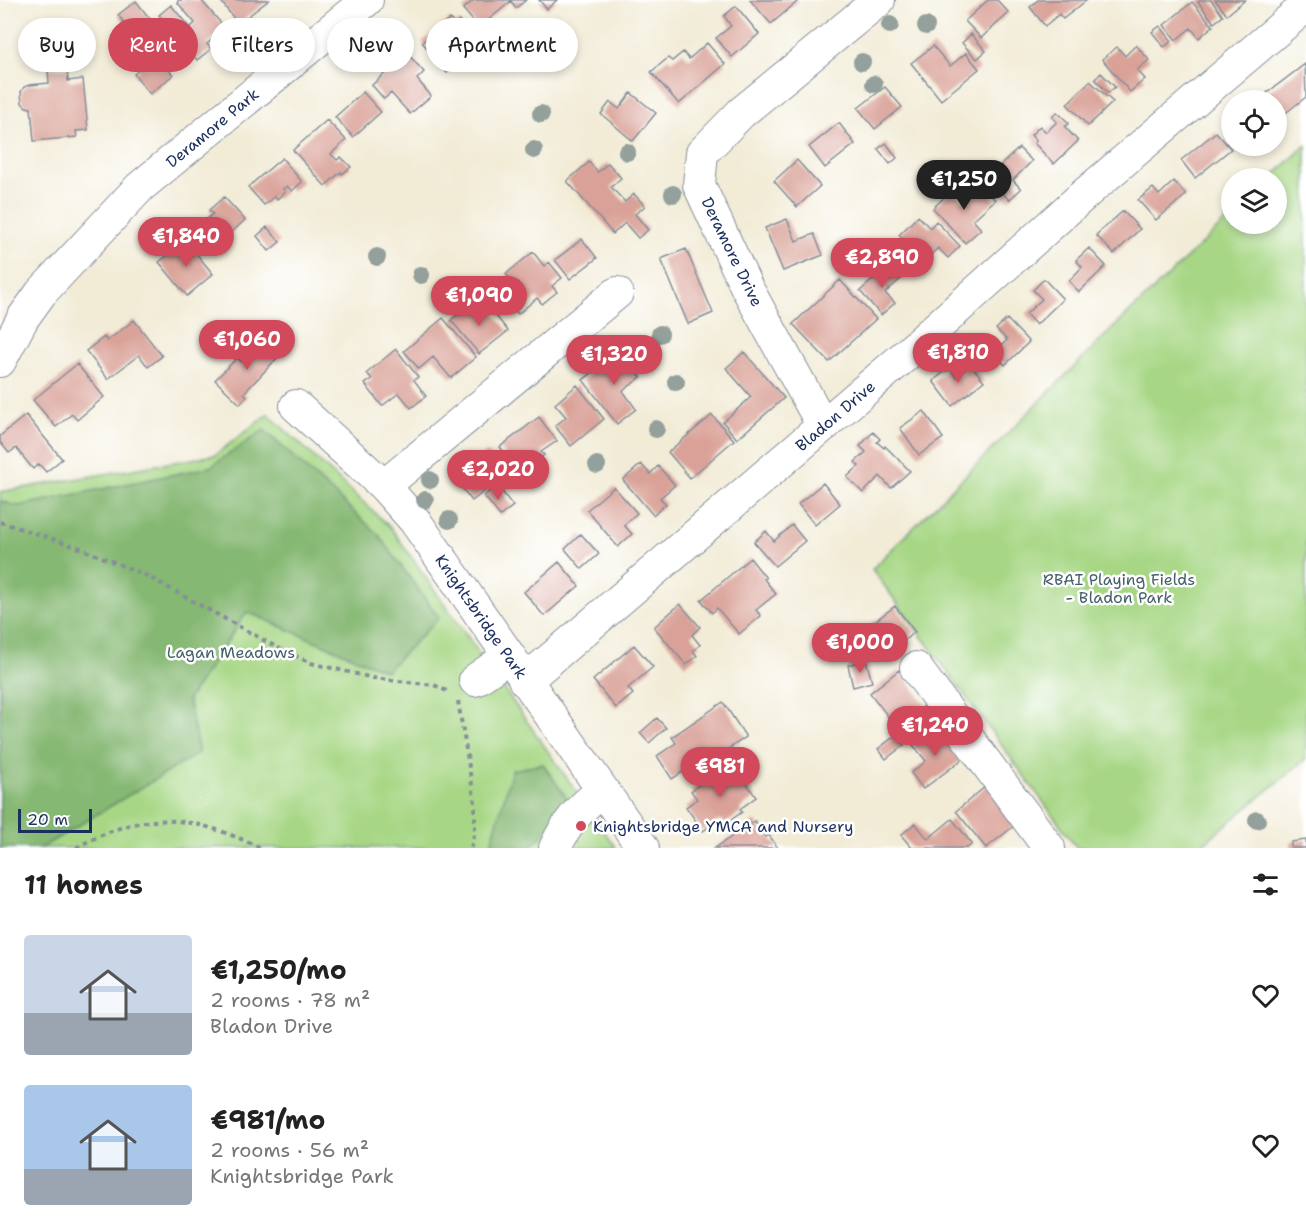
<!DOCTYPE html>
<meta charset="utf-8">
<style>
body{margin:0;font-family:"Shantell Sans",sans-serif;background:#f2f2f2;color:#222;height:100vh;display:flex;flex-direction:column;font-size:22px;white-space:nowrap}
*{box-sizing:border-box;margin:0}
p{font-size:20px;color:#767676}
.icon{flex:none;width:33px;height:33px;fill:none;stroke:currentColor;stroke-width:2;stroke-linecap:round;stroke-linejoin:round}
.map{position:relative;height:848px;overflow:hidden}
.details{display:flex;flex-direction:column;background:#fff;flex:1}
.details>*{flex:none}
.hud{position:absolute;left:18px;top:18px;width:600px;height:54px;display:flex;gap:12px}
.tools{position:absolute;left:1221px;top:90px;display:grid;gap:12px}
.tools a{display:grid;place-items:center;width:66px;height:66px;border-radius:50%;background:#fff;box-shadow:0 3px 9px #0003;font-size:30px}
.scale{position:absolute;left:18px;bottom:15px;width:74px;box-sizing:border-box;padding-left:6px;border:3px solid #1b2f5e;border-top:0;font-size:16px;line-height:21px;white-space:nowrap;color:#1b2f5e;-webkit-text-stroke:4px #fff;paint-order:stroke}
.price{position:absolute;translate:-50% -51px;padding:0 14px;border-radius:21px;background:#d1495b;color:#fff;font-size:20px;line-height:39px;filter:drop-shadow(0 2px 3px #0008)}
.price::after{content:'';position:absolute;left:50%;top:36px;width:18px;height:14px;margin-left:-9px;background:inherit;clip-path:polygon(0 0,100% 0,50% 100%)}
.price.active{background:#222;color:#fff}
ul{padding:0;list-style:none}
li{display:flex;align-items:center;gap:18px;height:150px;padding:0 24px}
li span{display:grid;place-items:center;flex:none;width:168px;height:120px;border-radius:6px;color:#555}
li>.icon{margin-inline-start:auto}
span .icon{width:72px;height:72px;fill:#fffc;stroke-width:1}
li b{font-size:26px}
h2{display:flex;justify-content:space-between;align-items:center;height:72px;padding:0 24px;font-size:26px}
.pill{padding:0 21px;border-radius:27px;background:#fff;box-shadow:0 3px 9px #0003;font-size:21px;line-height:54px}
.pill.active{background:#d1495b;color:#fff}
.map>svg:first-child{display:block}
.green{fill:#a7d785;stroke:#618372;stroke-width:1.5}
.forest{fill:#85b872;stroke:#507468;stroke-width:1.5}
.building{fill:#d9a197}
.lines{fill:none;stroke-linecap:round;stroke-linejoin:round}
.minor-casing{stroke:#868e9a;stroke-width:34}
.path{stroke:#868e9a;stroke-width:4;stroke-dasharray:4.5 4.5;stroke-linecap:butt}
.minor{stroke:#fff;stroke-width:32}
.tree{fill:#93a09b}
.poi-dot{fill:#d1495b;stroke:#fff;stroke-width:2}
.labels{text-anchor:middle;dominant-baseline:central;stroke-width:5;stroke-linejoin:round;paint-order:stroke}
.street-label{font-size:16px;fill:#1b2f5e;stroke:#fff}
.park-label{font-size:16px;fill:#45616a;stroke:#fff}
.poi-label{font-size:16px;fill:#1b2f5e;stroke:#fff;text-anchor:start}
</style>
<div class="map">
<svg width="1306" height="848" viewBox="0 0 1306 848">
<rect width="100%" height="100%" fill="#fff"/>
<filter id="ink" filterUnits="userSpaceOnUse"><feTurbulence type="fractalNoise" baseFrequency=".0167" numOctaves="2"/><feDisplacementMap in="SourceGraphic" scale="12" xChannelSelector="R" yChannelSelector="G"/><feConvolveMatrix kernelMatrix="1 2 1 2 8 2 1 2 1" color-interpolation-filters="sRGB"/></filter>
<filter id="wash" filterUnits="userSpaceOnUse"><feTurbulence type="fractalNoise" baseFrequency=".008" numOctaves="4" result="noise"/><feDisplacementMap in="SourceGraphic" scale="24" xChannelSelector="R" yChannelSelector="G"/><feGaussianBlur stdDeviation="1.35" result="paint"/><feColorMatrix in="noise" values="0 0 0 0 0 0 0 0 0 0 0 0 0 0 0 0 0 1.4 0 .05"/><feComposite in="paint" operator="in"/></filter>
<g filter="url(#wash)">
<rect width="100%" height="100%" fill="#f2ecd7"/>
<path class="green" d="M1306,145V759L1198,848H1077L872,569L1112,329L1231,216L1232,224H1276V178H1271Z
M268,414L391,528L616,848H0V492L215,455Z"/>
<path class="forest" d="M264,430L378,534L439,618L386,671L247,612L188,699L199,753L41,848H0V501L18,506L210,467Z
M543,764L573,807L529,848H490L512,770Z"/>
<g id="blocks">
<path class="building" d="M179,0H201L225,28L207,44L211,49L197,60L159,15L171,5L190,28L195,23L177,2Z
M220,0H269L238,24Z
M474,0H526L516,8L511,1L479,28L463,9Z
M539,0H557L547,9Z
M750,0H797L798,1L771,24Z
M988,0H997L1009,13L981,38L965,21Z
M1038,0H1087L1063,19L1059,14L1045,26L1030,7Z
M1201,0H1211L1223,16L1214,23L1198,2Z
M1215,0H1245L1227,15Z
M136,1L154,24L145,30L166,57L161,61L173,75L150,94L134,74L140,69L124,49L137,39L118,15Z
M1192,2L1213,26L1199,38L1191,28L1176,40L1164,25Z
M736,6L759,34L732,57L716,38L731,26L724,16Z
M450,19L455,25L459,21L469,33L465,36L475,50L447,73L422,42Z
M1160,26L1172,41L1164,47L1152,32Z
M971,34L986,51L977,59L962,43Z
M707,43L725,64L679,104L651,72L668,58L672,61L683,52L689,59Z
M1136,45L1149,60L1137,70L1145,79L1130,92L1102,59L1117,47L1125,56Z
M933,46L950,66L966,53L979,69L941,100L911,63Z
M407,53L424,72L417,79L431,96L410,114L391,93L384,99L372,85Z
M1305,64L1306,97L1283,115L1276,106V100H1272L1267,93Z
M67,68L68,81L83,79L88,130L76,131L77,137L34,141L31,108L26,107L22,103L21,92L24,87L29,85L49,83L48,69Z
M1101,73L1115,87L1108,93L1095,79Z
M1090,81L1113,102L1088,126L1067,104Z
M885,87L902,107L875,129L858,108Z
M363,92L381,112L353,137L335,117Z
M631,93L656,113L633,141L601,114L610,102L619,109Z
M1057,112L1069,123L1065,127L1078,141L1054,164L1034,143L1036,141L1031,135L1040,126L1046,132L1057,122L1052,117Z
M327,120L346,140L331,154L337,160L341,157L351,167L342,174L341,172L325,186L293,150Z
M1232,122V137L1224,127Z
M839,123L855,144L825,168L809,147Z
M1216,132L1231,149L1195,178L1181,160Z
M886,143L897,158L890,164L878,149Z
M1019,148L1032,161L1013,180L1021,189L1009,200L988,177Z
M282,158L302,182L292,191L287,186L283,189L285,192L277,199L275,196L264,205L248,187Z
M797,160L820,186L797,207L774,181Z
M589,162L598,172L608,163L621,178L611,187L625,202L634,194L645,206L635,214L648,230L638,238L625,223L613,234L567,181Z
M1174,181L1186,195L1156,220L1138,200L1153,188L1159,195Z
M980,184L995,200L973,220L981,229L965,243L933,208L952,190L963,201Z
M224,197L245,220L221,242L203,222L213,214L209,210Z
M1123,211L1140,229L1114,254L1096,235Z
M918,216L930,228L936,221L960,246L948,258L938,248L914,271L897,254L907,244L899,235Z
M787,219L796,241L814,234L823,255L783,271L765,228Z
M267,227L280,242L269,251L257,236Z
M582,239L597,258L570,279L555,260Z
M186,241L213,274L187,296L159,262Z
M1089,248L1106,266L1079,292L1069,281L1082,267L1076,260Z
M686,249L713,313L688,324L661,259Z
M533,252L544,266L549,262L562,278L552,286L557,292L542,304L537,298L518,314L505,298L517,287L506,274Z
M892,263L904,276L885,293L895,303L881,315L860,291Z
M1044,279L1063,299L1036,325L1026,314L1042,299L1033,290Z
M840,280L876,319L829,362L793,324Z
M476,300L488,315L492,311L508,331L479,354L451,320Z
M443,318L476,357L451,378L433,357L419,369L404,351Z
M1007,319L1029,342L1005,365L994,353L1007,340L996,329Z
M134,320L162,356L148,367L139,355L108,379L86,351L104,337L107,341Z
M264,340L280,355L244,393L247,396L240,404L215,380L237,358L242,362Z
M396,349L418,377L414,380L426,396L411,408L399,393L382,406L365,384L372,379L367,373Z
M621,351L641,377L623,391L636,409L617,424L583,380Z
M744,352L784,398L737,439L723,422L751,397L726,368Z
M77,364L104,397L77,420L72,414L56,427L33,400Z
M971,365L984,381L952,406L933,381L949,368L956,377Z
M577,385L604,419L571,446L555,426L566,417L555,404Z
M924,411L943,438L919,455L900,428Z
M26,415L62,459L46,472L39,464L33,469L16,448L9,453L0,442V436Z
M712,415L734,440L690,478L668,452Z
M539,417L557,441L541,452L544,455L520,474L500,447Z
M873,432L880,439L877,442L884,448L885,446L910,471L891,488L880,476L863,493L847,477L859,466L855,462L866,452L860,446Z
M487,452L505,475L472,501L454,478Z
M641,464L650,474L658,466L675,485L660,498L666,504L653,515L623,480Z
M823,483L840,504L815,525L798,504Z
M497,485L513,506L500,516L484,496Z
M614,487L637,513L624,525L632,534L618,547L587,510Z
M792,525L805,541L775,566L754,542L766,531L774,541Z
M581,534L599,554L582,569L565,549Z
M750,558L766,578L764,579L776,594L756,610L761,616L739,634L717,608L712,613L701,600Z
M559,562L579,586L544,616L524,592Z
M680,604L700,627L692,635L700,645L693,651L697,656L686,665L654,627Z
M895,606L915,632L882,657L862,631Z
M634,645L653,667L628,688L633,694L616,708L593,680Z
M866,660L872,682L853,687L848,665Z
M899,670L926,705L896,727L870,693Z
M723,702L746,737L695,771L692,766L672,779L657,756L676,743L672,737Z
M657,718L666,728L649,743L640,733Z
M939,725L964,758L923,789L911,773L926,761L913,745Z
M896,735L904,745L886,759L878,749Z
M733,764L756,797L740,809L742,812L725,824L721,819L703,831L686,807L697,799L691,791L715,773L717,776Z
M992,781L1023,819L986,848L956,811Z
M952,819L972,844L967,848H912L901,835L915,823L928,839Z
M755,821L766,837L769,835L778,848H715Z
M1306,840V848H1291V842Z"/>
</g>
</g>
<g filter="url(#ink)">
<use href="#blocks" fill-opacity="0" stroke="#868e9a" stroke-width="1.5"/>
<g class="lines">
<g class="minor-casing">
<g id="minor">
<path id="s1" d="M0,361L23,318L41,293L140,187L367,0"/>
<path id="s2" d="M296,406L384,486L415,521L643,848"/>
<path d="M826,424L817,415L747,288L699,185L702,153L741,113L879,0"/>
<path d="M384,486L617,293"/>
<path d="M916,668L1049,848"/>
<path d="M475,680L508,657"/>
<path id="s3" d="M525,681L907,354L1086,193L1306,6"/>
<path d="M555,848C566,824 581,805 603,791"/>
</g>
</g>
<path class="path" d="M0,522L80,548L147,576L280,649L311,663L373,678L434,685L449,692
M458,701L475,803V831L471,848
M76,848C146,808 191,815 261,848"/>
<use href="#minor" class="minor"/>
</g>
<g class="tree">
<circle cx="890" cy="25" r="9"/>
<circle cx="926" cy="26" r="9"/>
<circle cx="862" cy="62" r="9"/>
<circle cx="874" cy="84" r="9"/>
<circle cx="541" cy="114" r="9"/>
<circle cx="534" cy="150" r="9"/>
<circle cx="627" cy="152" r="9"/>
<circle cx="673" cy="194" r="9"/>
<circle cx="377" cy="257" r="9"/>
<circle cx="421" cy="275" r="9"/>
<circle cx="660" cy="334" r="9"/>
<circle cx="676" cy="382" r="9"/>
<circle cx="656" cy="429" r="9"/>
<circle cx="597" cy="465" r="9"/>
<circle cx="430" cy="480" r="9"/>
<circle cx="425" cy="500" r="9"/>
<circle cx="449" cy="520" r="9"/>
<circle cx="1257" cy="820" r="9"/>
</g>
</g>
<circle class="poi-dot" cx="581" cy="826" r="6"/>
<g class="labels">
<g class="street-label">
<text stroke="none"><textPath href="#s1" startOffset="318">Deramore Park</textPath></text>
<text transform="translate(732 252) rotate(64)">Deramore Drive</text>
<text stroke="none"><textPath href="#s3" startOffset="408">Bladon Drive</textPath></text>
<text stroke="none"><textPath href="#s2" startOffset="282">Knightsbridge Park</textPath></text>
</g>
<g class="park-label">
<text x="1119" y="579">RBAI Playing Fields<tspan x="1119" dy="18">- Bladon Park</tspan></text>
<text x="231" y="652">Lagan Meadows</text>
</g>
<g class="poi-label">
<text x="593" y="826">Knightsbridge YMCA and Nursery</text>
</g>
</g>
</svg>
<div class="tools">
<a><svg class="icon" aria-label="locate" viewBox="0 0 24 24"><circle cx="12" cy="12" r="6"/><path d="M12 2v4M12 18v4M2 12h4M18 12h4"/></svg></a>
<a><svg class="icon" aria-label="layers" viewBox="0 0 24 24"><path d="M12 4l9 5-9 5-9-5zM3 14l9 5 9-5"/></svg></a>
</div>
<div class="scale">20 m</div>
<b class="price active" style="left:964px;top:211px">€1,250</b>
<b class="price" style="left:186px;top:268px">€1,840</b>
<b class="price" style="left:882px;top:289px">€2,890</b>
<b class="price" style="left:479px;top:327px">€1,090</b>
<b class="price" style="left:247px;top:371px">€1,060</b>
<b class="price" style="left:958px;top:384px">€1,810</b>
<b class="price" style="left:614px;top:386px">€1,320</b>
<b class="price" style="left:498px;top:501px">€2,020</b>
<b class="price" style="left:860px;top:674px">€1,000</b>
<b class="price" style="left:935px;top:757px">€1,240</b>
<b class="price" style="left:720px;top:798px">€981</b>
<div class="hud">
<a class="pill">Buy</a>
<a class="pill active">Rent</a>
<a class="pill">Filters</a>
<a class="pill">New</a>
<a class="pill">Apartment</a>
</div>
</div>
<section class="details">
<h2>11 homes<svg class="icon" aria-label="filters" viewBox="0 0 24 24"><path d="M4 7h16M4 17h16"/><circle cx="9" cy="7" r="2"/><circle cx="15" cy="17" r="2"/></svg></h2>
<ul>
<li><span style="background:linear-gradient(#c9d6e8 65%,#9aa5b1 0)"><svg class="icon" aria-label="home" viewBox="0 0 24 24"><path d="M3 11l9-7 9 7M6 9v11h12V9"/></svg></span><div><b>€1,250/mo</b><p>2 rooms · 78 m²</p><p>Bladon Drive</p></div><svg class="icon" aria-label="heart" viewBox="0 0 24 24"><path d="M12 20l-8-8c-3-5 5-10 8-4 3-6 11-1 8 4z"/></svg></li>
<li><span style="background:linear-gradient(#a9c7e8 70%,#9aa5b1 0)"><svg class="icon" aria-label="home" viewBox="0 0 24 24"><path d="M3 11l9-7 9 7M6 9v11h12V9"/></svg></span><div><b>€981/mo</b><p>2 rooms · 56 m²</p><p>Knightsbridge Park</p></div><svg class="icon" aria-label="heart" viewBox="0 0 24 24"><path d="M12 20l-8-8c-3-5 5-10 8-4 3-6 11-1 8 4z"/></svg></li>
</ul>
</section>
